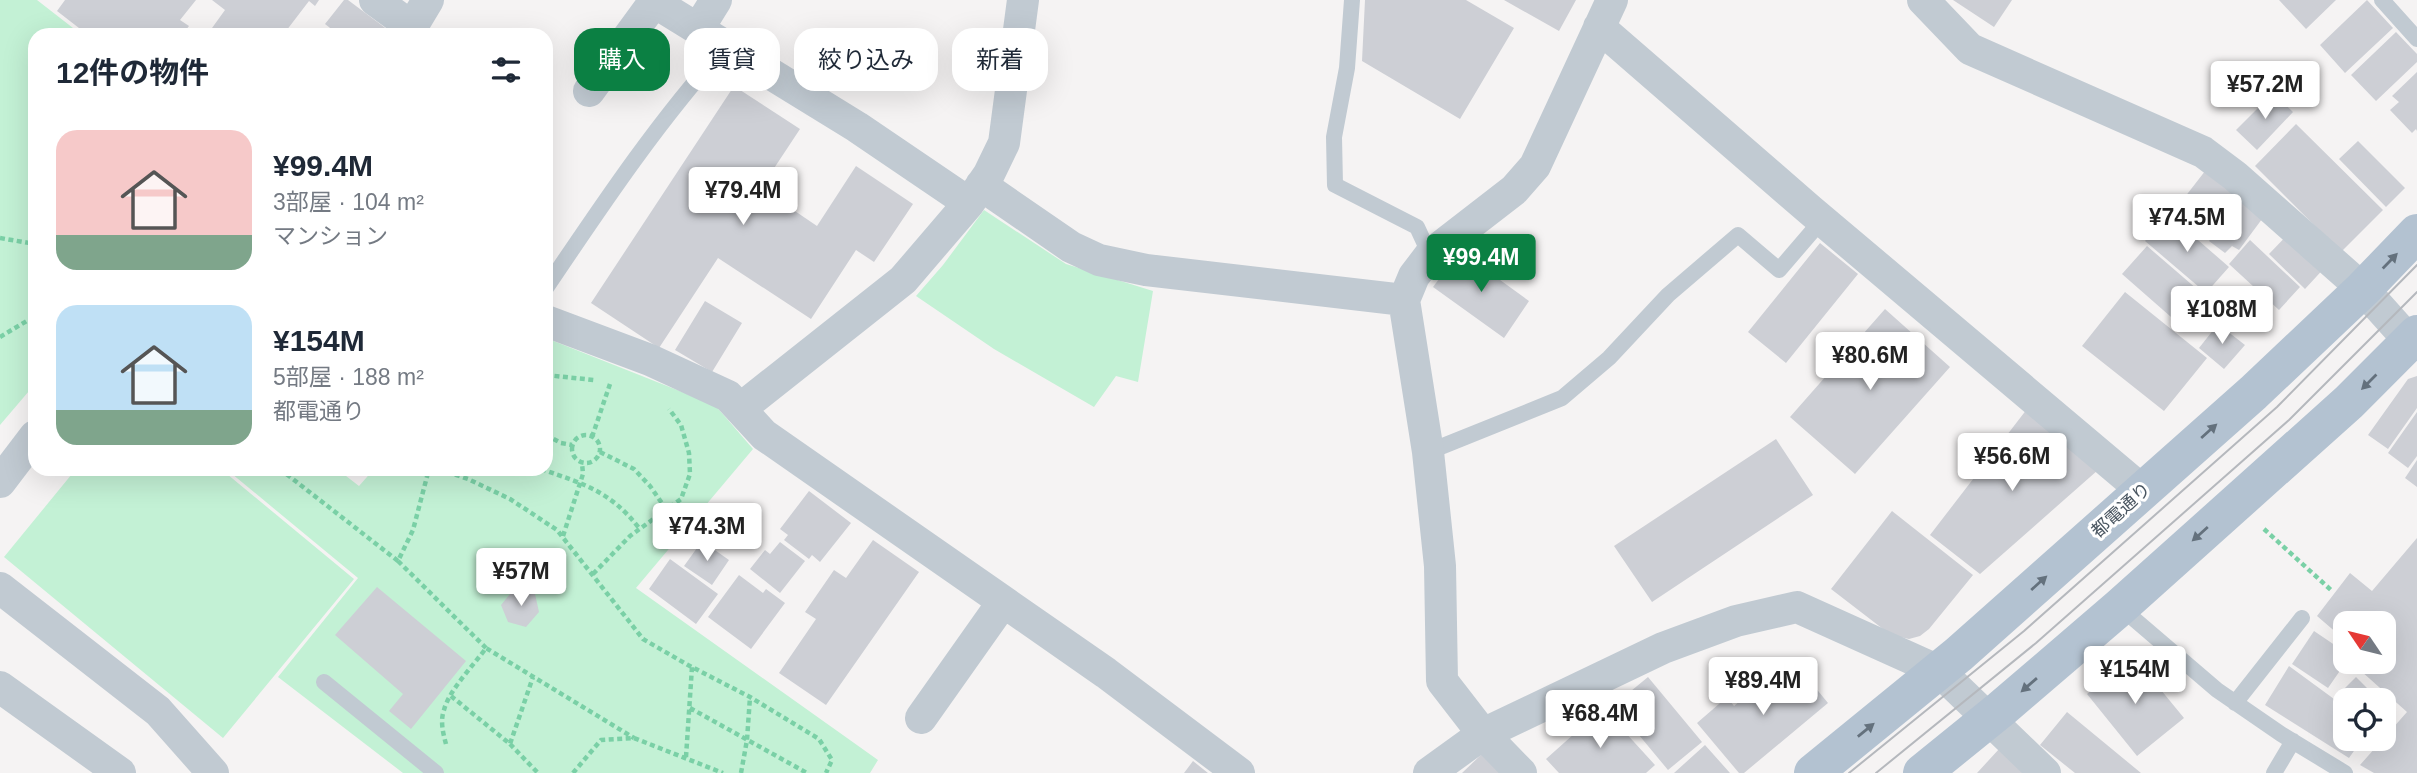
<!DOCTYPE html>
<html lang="ja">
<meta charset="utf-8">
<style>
body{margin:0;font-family:Arial,"Noto Sans JP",sans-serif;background:#f2f2f3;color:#1f2937;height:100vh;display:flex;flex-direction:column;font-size:26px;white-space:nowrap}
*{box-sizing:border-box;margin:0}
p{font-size:23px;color:#747a83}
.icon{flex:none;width:38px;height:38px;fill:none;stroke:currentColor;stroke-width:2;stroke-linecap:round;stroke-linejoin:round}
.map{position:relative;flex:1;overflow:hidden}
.panel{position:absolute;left:28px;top:28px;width:525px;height:448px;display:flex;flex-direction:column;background:#fff;border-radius:21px;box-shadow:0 7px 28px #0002}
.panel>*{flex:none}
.banner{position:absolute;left:574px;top:28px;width:665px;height:63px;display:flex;gap:14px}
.needle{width:46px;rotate:305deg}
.buttons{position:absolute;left:2333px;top:611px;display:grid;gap:14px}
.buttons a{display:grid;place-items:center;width:63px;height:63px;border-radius:14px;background:#fff;box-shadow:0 7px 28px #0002;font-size:35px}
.price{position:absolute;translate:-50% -60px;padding:0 16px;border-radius:7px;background:#fff;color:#222;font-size:23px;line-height:46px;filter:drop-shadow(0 2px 4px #0008)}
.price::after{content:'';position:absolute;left:50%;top:42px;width:21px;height:16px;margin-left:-10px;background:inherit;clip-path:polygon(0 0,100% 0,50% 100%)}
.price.active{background:#0b8043;color:#fff}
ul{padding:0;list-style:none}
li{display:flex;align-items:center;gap:21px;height:175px;padding:0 28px}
li span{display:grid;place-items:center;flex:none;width:196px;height:140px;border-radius:21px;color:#555}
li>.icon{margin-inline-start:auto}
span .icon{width:84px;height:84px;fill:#fffc;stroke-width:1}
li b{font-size:30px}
h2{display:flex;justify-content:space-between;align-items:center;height:84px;padding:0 28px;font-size:30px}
.chip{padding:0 24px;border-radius:21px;background:#fff;box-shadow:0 7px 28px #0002;font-size:24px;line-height:63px}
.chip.active{background:#0b8043;color:#fff}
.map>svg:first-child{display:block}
.green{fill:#c3f1d5}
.building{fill:#cdcfd5}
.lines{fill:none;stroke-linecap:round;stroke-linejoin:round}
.path{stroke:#7ad0a6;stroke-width:4.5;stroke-dasharray:5 3.5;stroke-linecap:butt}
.lane{stroke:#c1cad2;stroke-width:16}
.street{stroke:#c1cad2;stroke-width:32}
.primary{stroke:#b3c2d1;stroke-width:38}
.tram{stroke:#b5b8bd;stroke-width:2}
.oneway{fill:#64717d}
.labels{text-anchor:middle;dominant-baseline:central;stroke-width:6;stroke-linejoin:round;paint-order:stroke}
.street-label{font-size:18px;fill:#4a5661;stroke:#fff}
</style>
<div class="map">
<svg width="2417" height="773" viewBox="0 0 2417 773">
<rect width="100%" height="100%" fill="#f5f3f3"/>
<path class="green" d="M0,0H37L82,35H35V384L0,425Z
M984,210L1066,264L1153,291L1138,382L1116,376L1094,407L994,349L916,296L943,265Z
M546,338L715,405L753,449L636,588L878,760L870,773H403L278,677L358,578L226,469H337L359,486L374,469H546Z
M76,469H221L354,579L223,738L4,557Z"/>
<path class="building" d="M65,0H196L180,20L189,26L182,35H88L57,11Z
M212,0H319L315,6L309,1L283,35H221L212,28L225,10Z
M344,0H348L388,30L384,35H339L325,24Z
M1365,0H1466L1514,28L1460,119L1362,61Z
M1504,0H1576L1559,31Z
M1953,0H2012L1994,27Z
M2279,0H2336L2306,29Z
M2367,0L2393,28L2345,73L2320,45Z
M2396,32L2417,54V62L2376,101L2351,75Z
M2417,72V131L2416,129L2412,133L2390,110L2399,102L2392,96Z
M734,86L800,129L761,188L817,226L856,166L913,204L874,262L856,250L811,319L718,258L659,348L591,303Z
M2273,93L2293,112L2257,150L2236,130Z
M2296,124L2383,210L2341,252L2255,166Z
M2358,141L2405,188L2386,207L2339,159Z
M2209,166L2239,189L2205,234L2174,211Z
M2243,198L2265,215L2239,250L2232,246L2225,253L2209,241Z
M2168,214L2229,267L2206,293L2145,241Z
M2292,230L2328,264L2305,289L2269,254Z
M2250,240L2300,287L2279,310L2229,264Z
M1820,243L1858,274L1786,363L1748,332Z
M2147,246L2212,302L2187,331L2122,274Z
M1460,251L1529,301L1504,338L1433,287Z
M2125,292L2207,358L2164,411L2082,346Z
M705,301L742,323L712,372L675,350Z
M1885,309L1950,367L1855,474L1790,417Z
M2218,324L2245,345L2224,369L2199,348Z
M2417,376V408L2388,449L2368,435L2408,379Z
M2027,409L2098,470L1980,574L1930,535Z
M2417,412V456L2408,468L2388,453Z
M1776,439L1813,495L1652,602L1614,546Z
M2417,460V487L2405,478Z
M809,491L851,523L820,562L812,555L809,559L784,540L788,535L780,529Z
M1892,511L1973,575L1929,629L1920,636L1909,639L1896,636L1883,629L1831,589Z
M2417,538V773H2374L2360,765L2407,712L2361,671L2368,662H2384V623H2345V640L2317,616L2350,573L2372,591Z
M873,540L919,572L826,705L779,673L816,619L805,612L834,570L846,578Z
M702,541L729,560L712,585L684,566Z
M780,542L805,561L780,593L750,569L765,550L770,554Z
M670,559L718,594L696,624L649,589Z
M739,575L763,593L766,589L785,603L751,649L708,617Z
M377,587L466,661L411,729L389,711L403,694L335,635Z
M514,589L535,594L539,612L526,627L508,622L501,605Z
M2314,631L2345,652L2346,662L2328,688L2292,664Z
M2133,656L2184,718L2137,756L2087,694Z
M1791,658L1828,703L1744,773H1739L1697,723L1727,697L1734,706Z
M2289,666L2334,699L2356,677L2379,700H2345V738H2363L2349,758L2265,705Z
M1648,677L1702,742L1668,770L1614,705Z
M1603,708L1655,765L1646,773H1559L1546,759Z
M2067,712L2141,773H2075L2040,745Z
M1705,745L1730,773H1674Z
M2000,748L2026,773H1977Z
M1486,750L1508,773H1462Z
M1193,761L1208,773H1184Z"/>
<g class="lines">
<path class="path" d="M0,238L35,244
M0,337L35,316
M546,375L594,380
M572 449a14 14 0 1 1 28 0a14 14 0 1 1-28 0Z
M546,435L561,443L572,445
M592,437L610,384
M600,452L634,469L650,486L666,509
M280,469L398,561L413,530L429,469
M439,469L468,479L510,499L557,530L643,639L688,665L750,697L819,739L832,760L826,773
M541,469C584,484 610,491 639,528
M2264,529L2331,590
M563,536L583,474L582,463
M398,561L486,648
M593,574L630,536L681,499L690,474L689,453L681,425L669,409
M451,696L510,744L533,677
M690,708L807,773
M446,744C443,733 440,721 444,710C449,690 474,665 486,648L634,738
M510,744L538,773
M686,757L692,667
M573,773L601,740L634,738L723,773
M741,773L747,740L750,697"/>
<path class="lane" d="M1352,0L1347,68L1334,137L1335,185L1417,227L1430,255
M2382,0L2417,39
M546,288C602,205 658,121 726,46
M1428,452L1562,398L1609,358L1668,295L1738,235L1779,270L1822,220
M2120,607L2217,690L2281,734L2345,773
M324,682L436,773
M2235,703L2302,618
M2274,773L2293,741"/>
<path class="street" d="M375,0L412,27
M1923,0L1970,49L2203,152L2235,176L2363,289L2406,337L2417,345
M1599,27L1810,210L2143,491
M698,29L716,0
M407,35L428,0
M589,91L654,2L857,127L969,203
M981,185L1071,247L1099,260L1146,270L1404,300
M546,321L650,360L728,396L764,435L1106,673L1239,773
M740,409L903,280L969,203L989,174L1004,143L1023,0
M0,482L35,436
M0,588L158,711L213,773
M0,687L120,773
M921,718L1003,602
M1429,773L1483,734L1663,648L1736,621L1797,607L1939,671L2045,773
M1521,773L1483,734L1442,681L1440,566L1428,452L1404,300L1414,276L1430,255L1514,190L1535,166L1612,0"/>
<path class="primary" d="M1813,773L1959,654L2253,393L2363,289L2417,233
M1922,773L2001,709L2120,607L2349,402L2417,334"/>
<path class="tram" d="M1849,773L2024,631L2277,407L2417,265
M1876,773L2036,643L2289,420L2417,292"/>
</g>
<defs><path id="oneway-solid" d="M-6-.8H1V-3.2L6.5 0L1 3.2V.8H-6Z" transform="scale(1.75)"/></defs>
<g class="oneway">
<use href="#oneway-solid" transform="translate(2390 261) rotate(-46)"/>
<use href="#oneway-solid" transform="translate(2369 382) rotate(135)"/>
<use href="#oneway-solid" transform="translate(2209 431) rotate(-42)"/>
<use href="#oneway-solid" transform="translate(2200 534) rotate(138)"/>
<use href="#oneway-solid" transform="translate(2039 583) rotate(-42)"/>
<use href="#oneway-solid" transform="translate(2029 685) rotate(139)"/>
<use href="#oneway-solid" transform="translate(1866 730) rotate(-39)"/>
</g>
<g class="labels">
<g class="street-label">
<text transform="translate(2121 510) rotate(-42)">都電通り</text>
</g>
</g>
</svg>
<div class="buttons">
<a><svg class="needle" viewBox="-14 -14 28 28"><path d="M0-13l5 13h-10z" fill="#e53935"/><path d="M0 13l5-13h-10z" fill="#747a83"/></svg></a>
<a><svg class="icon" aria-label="locate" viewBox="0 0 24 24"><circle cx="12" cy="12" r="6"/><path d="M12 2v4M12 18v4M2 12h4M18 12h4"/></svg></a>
</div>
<b class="price" style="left:2265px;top:121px">¥57.2M</b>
<b class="price" style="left:743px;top:227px">¥79.4M</b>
<b class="price" style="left:2187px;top:254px">¥74.5M</b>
<b class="price active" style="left:1481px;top:294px">¥99.4M</b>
<b class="price" style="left:2222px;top:346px">¥108M</b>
<b class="price" style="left:1870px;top:392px">¥80.6M</b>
<b class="price" style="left:2012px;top:493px">¥56.6M</b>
<b class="price" style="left:707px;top:563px">¥74.3M</b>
<b class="price" style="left:521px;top:608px">¥57M</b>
<b class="price" style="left:2135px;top:706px">¥154M</b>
<b class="price" style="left:1763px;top:717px">¥89.4M</b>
<b class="price" style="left:1600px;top:750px">¥68.4M</b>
<div class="banner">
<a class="chip active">購入</a>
<a class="chip">賃貸</a>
<a class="chip">絞り込み</a>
<a class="chip">新着</a>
</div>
<section class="panel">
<h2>12件の物件<svg class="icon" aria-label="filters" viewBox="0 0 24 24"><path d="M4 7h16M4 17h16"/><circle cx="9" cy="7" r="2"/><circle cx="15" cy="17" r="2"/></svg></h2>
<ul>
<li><span style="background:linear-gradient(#f6c9c9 75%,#7fa58c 0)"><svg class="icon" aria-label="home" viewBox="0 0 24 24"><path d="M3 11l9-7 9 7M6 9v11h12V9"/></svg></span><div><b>¥99.4M</b><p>3部屋 · 104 m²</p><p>マンション</p></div></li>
<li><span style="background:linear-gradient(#bfe0f5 75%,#7fa58c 0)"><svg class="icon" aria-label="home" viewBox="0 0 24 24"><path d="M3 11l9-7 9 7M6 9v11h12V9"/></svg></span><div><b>¥154M</b><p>5部屋 · 188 m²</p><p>都電通り</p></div></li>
</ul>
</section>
</div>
